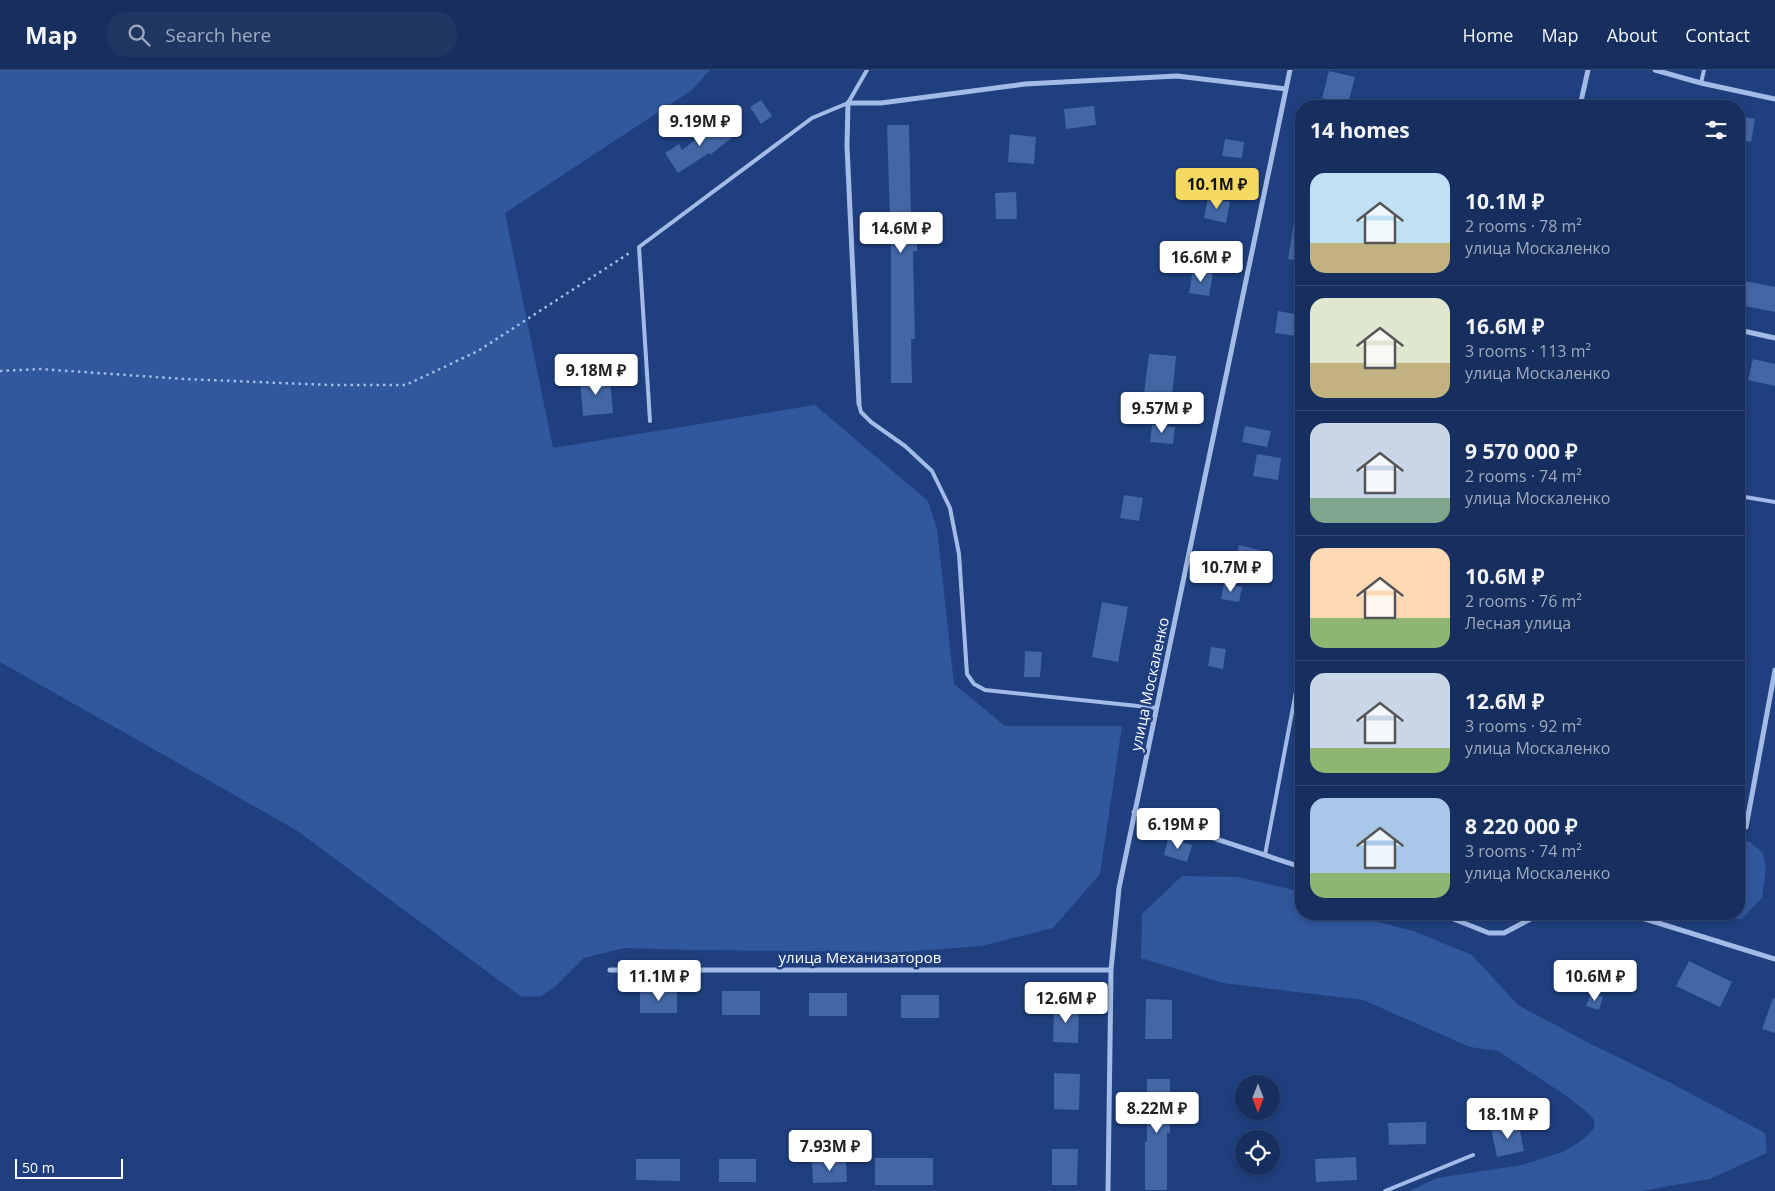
<!DOCTYPE html>
<meta charset="utf-8">
<style>
body{margin:0;font-family:"Open Sans",sans-serif;background:#203764;color:#f1f3f6;height:100vh;display:flex;flex-direction:column;font-size:19px;white-space:nowrap}
*{box-sizing:border-box;margin:0}
p{font-size:16px;color:#9ea9bc}
.icon{flex:none;width:28px;height:28px;fill:none;stroke:currentColor;stroke-width:2;stroke-linecap:round;stroke-linejoin:round}
.map{position:relative;flex:1;overflow:hidden}
.panel{position:absolute;left:1295px;top:30px;width:450px;height:820px;display:flex;flex-direction:column;background:#172f5e;border-radius:20px;box-shadow:0 2px 8px #0003,0 0 0 1px #364a73}
.panel>*{flex:none}
.needle{width:32px;rotate:180deg}
.fabs{position:absolute;left:1235px;top:1005px;display:grid;gap:10px}
.fabs a{display:grid;place-items:center;width:45px;height:45px;border-radius:50%;background:#172f5e;box-shadow:0 2px 8px #0003,0 0 0 1px #364a73;font-size:25px}
.scale{position:absolute;left:15px;bottom:12px;width:108px;box-sizing:border-box;padding-left:5px;border:2px solid #fff;border-top:0;font-size:14px;line-height:18px;white-space:nowrap;color:#fff;-webkit-text-stroke:4px #1f3f7e;paint-order:stroke}
.price{position:absolute;translate:-50% -42px;padding:0 11px;border-radius:5px;background:#fff;color:#222;font-size:16px;line-height:32px;filter:drop-shadow(0 1px 2px #0008)}
.price::after{content:'';position:absolute;left:50%;top:30px;width:15px;height:11px;margin-left:-8px;background:inherit;clip-path:polygon(0 0,100% 0,50% 100%)}
.price.active{background:#f6d962;color:#111}
ul{padding:0;list-style:none}
li{display:flex;align-items:center;gap:15px;height:125px;padding:0 15px}
li+li{border-top:1px solid #364a73}
li span{display:grid;place-items:center;flex:none;width:140px;height:100px;border-radius:15px;color:#555}
li>.icon{margin-inline-start:auto}
span .icon{width:60px;height:60px;fill:#fffc;stroke-width:1}
li b{font-size:21px}
h2{display:flex;justify-content:space-between;align-items:center;height:60px;padding:0 15px;font-size:21px}
header{display:flex;align-items:center;gap:30px;box-sizing:border-box;height:70px;padding:0 25px;background:#172f5e;border-bottom:1px solid #364a73}
header strong{font-size:24px}
nav{display:flex;gap:28px;margin-inline-start:auto;font-size:18px}
.search{width:350px;height:45px;background:#203764;display:flex;align-items:center;gap:12px;box-sizing:border-box;padding:0 18px;border-radius:20px;color:#9ea9bc;font-size:19px}
.map>svg:first-child{display:block}
.green{fill:#31579c}
.building{fill:#4366a5}
.lines{fill:none;stroke-linecap:round;stroke-linejoin:round}
.path{stroke:#a2bbe7;stroke-width:2.5;stroke-dasharray:2.5 4;stroke-linecap:butt}
.lane{stroke:#a2bbe7;stroke-width:4}
.street{stroke:#a2bbe7;stroke-width:5}
.labels{text-anchor:middle;dominant-baseline:central;stroke-width:5;stroke-linejoin:round;paint-order:stroke}
.street-label{font-size:15px;fill:#fff;stroke:#1f3f7e}
</style>
<header>
<strong>Map</strong>
<div class="search"><svg class="icon" aria-label="search" viewBox="0 0 24 24"><circle cx="10" cy="10" r="6"/><path d="M15 15l6 6"/></svg>Search here</div>
<nav><a>Home</a><a>Map</a><a>About</a><a>Contact</a></nav>
</header>
<div class="map">
<svg width="1775" height="1121" viewBox="0 0 1775 1121">
<rect width="100%" height="100%" fill="#1f3f7e"/>
<path class="green" d="M0,0H710L692,20L505,143L553,378L815,335L928,431L937,459L954,614L1005,656H1122L1100,804L1053,858L982,876L902,882L693,880L624,878L584,888L556,916L541,926L531,927L520,926L296,760L0,592Z
M1739,770L1750,772L1763,783L1766,799L1762,828L1742,849L1716,848L1702,844H1739Z
M1182,806L1238,807L1294,820L1301,823V844H1350L1416,862L1472,885L1518,935L1589,973L1671,1013L1765,1063L1767,1083L1710,1109L1641,1121H1409L1437,1108L1522,1095L1563,1082L1584,1069L1594,1058V1050L1589,1044L1565,1025L1498,981L1470,977L1363,930L1223,913L1141,888L1142,844Z"/>
<path class="building" d="M1329,1L1355,7L1348,34L1322,28Z
M761,30L772,46L761,54L750,37Z
M1094,36L1096,55L1066,59L1064,39Z
M1739,46L1755,49L1751,72L1739,70Z
M721,50L734,66L710,85L709,83L678,103L665,83L679,74L682,80Z
M887,55H909L911,146H917V181H913L915,269H911L912,313H891V182Z
M1010,64L1036,67L1034,94L1008,92Z
M1225,69L1244,72L1242,88L1222,86Z
M1016,122L1017,149H996L995,123Z
M1208,128L1230,132L1226,153L1204,148Z
M1295,146L1301,147V191L1288,189Z
M1193,200L1213,203L1209,226L1189,223Z
M1745,211L1775,217V242L1739,235Z
M1278,241L1300,245L1296,266L1275,263Z
M1149,284L1176,286L1172,326L1144,323Z
M1753,289L1775,294V316L1748,310Z
M610,307L613,343L583,346L580,310Z
M1152,355L1175,357L1173,374L1150,372Z
M1245,356L1271,361L1267,377L1242,372Z
M1257,384L1281,388L1278,410L1253,406Z
M1124,425L1143,428L1139,451L1120,448Z
M1239,475L1263,481L1260,495L1236,490Z
M1224,514L1242,517L1239,532L1221,529Z
M1102,532L1128,537L1118,592L1092,587Z
M1211,577L1226,579L1223,599L1208,596Z
M1025,581L1042,582L1040,607H1024Z
M1168,769L1192,775L1187,792L1164,785Z
M1689,891L1732,912L1720,937L1676,916Z
M640,920H677V943H640Z
M722,921H760V945H722Z
M809,923H847V946H809Z
M1591,923L1603,927L1599,940L1586,936Z
M901,925H939V948H901Z
M1773,928H1775V963L1762,959Z
M1146,929L1172,930V969H1145Z
M1054,936L1079,937L1078,973L1053,972Z
M1054,1003L1080,1004L1079,1040L1054,1039Z
M1147,1009H1170V1063H1167V1120H1145V1072H1147Z
M1426,1052V1074L1389,1075L1388,1053Z
M1518,1052L1524,1081L1497,1087L1491,1058Z
M1052,1079H1078L1077,1115H1052Z
M1356,1087L1357,1110L1316,1112L1315,1089Z
M875,1088H933V1115H875Z
M636,1089H680V1111L636,1110Z
M719,1089H756V1112H719Z
M846,1091L847,1112L813,1113L812,1092Z"/>
<g class="lines">
<path class="path" d="M0,301L40,299L184,309L330,315H406L478,281L631,182"/>
<path class="lane" d="M1701,13L1704,0
M859,334L861,342L871,352L905,376L932,401L950,438L959,484L967,604L974,614L985,620L1157,638
M650,351L639,177L812,48L848,33L867,0
M1739,426L1775,432
M1265,785L1301,595
M1385,1121L1473,1085"/>
<path class="street" d="M1655,0L1701,13L1775,29
M1580,36L1588,0
M1739,260L1775,268
M859,334L847,76L848,33H881L1025,14L1177,6L1286,19
M1134,742L1301,797
M1746,757L1775,600
M1441,844L1489,863H1504L1540,844
M1629,844L1775,889
M610,900H1111
M1108,1121L1111,900L1119,818L1290,0"/>
</g>
<g class="labels">
<g class="street-label">
<text transform="translate(1149 614) rotate(-78)">улица Москаленко</text>
<text x="860" y="887">улица Механизаторов</text>
</g>
</g>
</svg>
<div class="fabs">
<a><svg class="needle" viewBox="-14 -14 28 28"><path d="M0-13l5 13h-10z" fill="#e53935"/><path d="M0 13l5-13h-10z" fill="#9ea9bc"/></svg></a>
<a><svg class="icon" aria-label="locate" viewBox="0 0 24 24"><circle cx="12" cy="12" r="6"/><path d="M12 2v4M12 18v4M2 12h4M18 12h4"/></svg></a>
</div>
<div class="scale">50 m</div>
<b class="price" style="left:700px;top:77px">9.19M ₽</b>
<b class="price active" style="left:1217px;top:140px">10.1M ₽</b>
<b class="price" style="left:901px;top:184px">14.6M ₽</b>
<b class="price" style="left:1201px;top:213px">16.6M ₽</b>
<b class="price" style="left:596px;top:326px">9.18M ₽</b>
<b class="price" style="left:1162px;top:364px">9.57M ₽</b>
<b class="price" style="left:1231px;top:523px">10.7M ₽</b>
<b class="price" style="left:1178px;top:780px">6.19M ₽</b>
<b class="price" style="left:659px;top:932px">11.1M ₽</b>
<b class="price" style="left:1595px;top:932px">10.6M ₽</b>
<b class="price" style="left:1066px;top:954px">12.6M ₽</b>
<b class="price" style="left:1157px;top:1064px">8.22M ₽</b>
<b class="price" style="left:1508px;top:1070px">18.1M ₽</b>
<b class="price" style="left:830px;top:1102px">7.93M ₽</b>
<section class="panel">
<h2>14 homes<svg class="icon" aria-label="filters" viewBox="0 0 24 24"><path d="M4 7h16M4 17h16"/><circle cx="9" cy="7" r="2"/><circle cx="15" cy="17" r="2"/></svg></h2>
<ul>
<li><span style="background:linear-gradient(#bfe0f5 70%,#c2b280 0)"><svg class="icon" aria-label="home" viewBox="0 0 24 24"><path d="M3 11l9-7 9 7M6 9v11h12V9"/></svg></span><div><b>10.1M ₽</b><p>2 rooms · 78 m²</p><p>улица Москаленко</p></div></li>
<li><span style="background:linear-gradient(#dfe7d0 65%,#c2b280 0)"><svg class="icon" aria-label="home" viewBox="0 0 24 24"><path d="M3 11l9-7 9 7M6 9v11h12V9"/></svg></span><div><b>16.6M ₽</b><p>3 rooms · 113 m²</p><p>улица Москаленко</p></div></li>
<li><span style="background:linear-gradient(#c9d6e8 75%,#7fa58c 0)"><svg class="icon" aria-label="home" viewBox="0 0 24 24"><path d="M3 11l9-7 9 7M6 9v11h12V9"/></svg></span><div><b>9 570 000 ₽</b><p>2 rooms · 74 m²</p><p>улица Москаленко</p></div></li>
<li><span style="background:linear-gradient(#ffd9b3 70%,#8fb573 0)"><svg class="icon" aria-label="home" viewBox="0 0 24 24"><path d="M3 11l9-7 9 7M6 9v11h12V9"/></svg></span><div><b>10.6M ₽</b><p>2 rooms · 76 m²</p><p>Лесная улица</p></div></li>
<li><span style="background:linear-gradient(#c9d6e8 75%,#8fb573 0)"><svg class="icon" aria-label="home" viewBox="0 0 24 24"><path d="M3 11l9-7 9 7M6 9v11h12V9"/></svg></span><div><b>12.6M ₽</b><p>3 rooms · 92 m²</p><p>улица Москаленко</p></div></li>
<li><span style="background:linear-gradient(#a9c7e8 75%,#8fb573 0)"><svg class="icon" aria-label="home" viewBox="0 0 24 24"><path d="M3 11l9-7 9 7M6 9v11h12V9"/></svg></span><div><b>8 220 000 ₽</b><p>3 rooms · 74 m²</p><p>улица Москаленко</p></div></li>
</ul>
</section>
</div>
